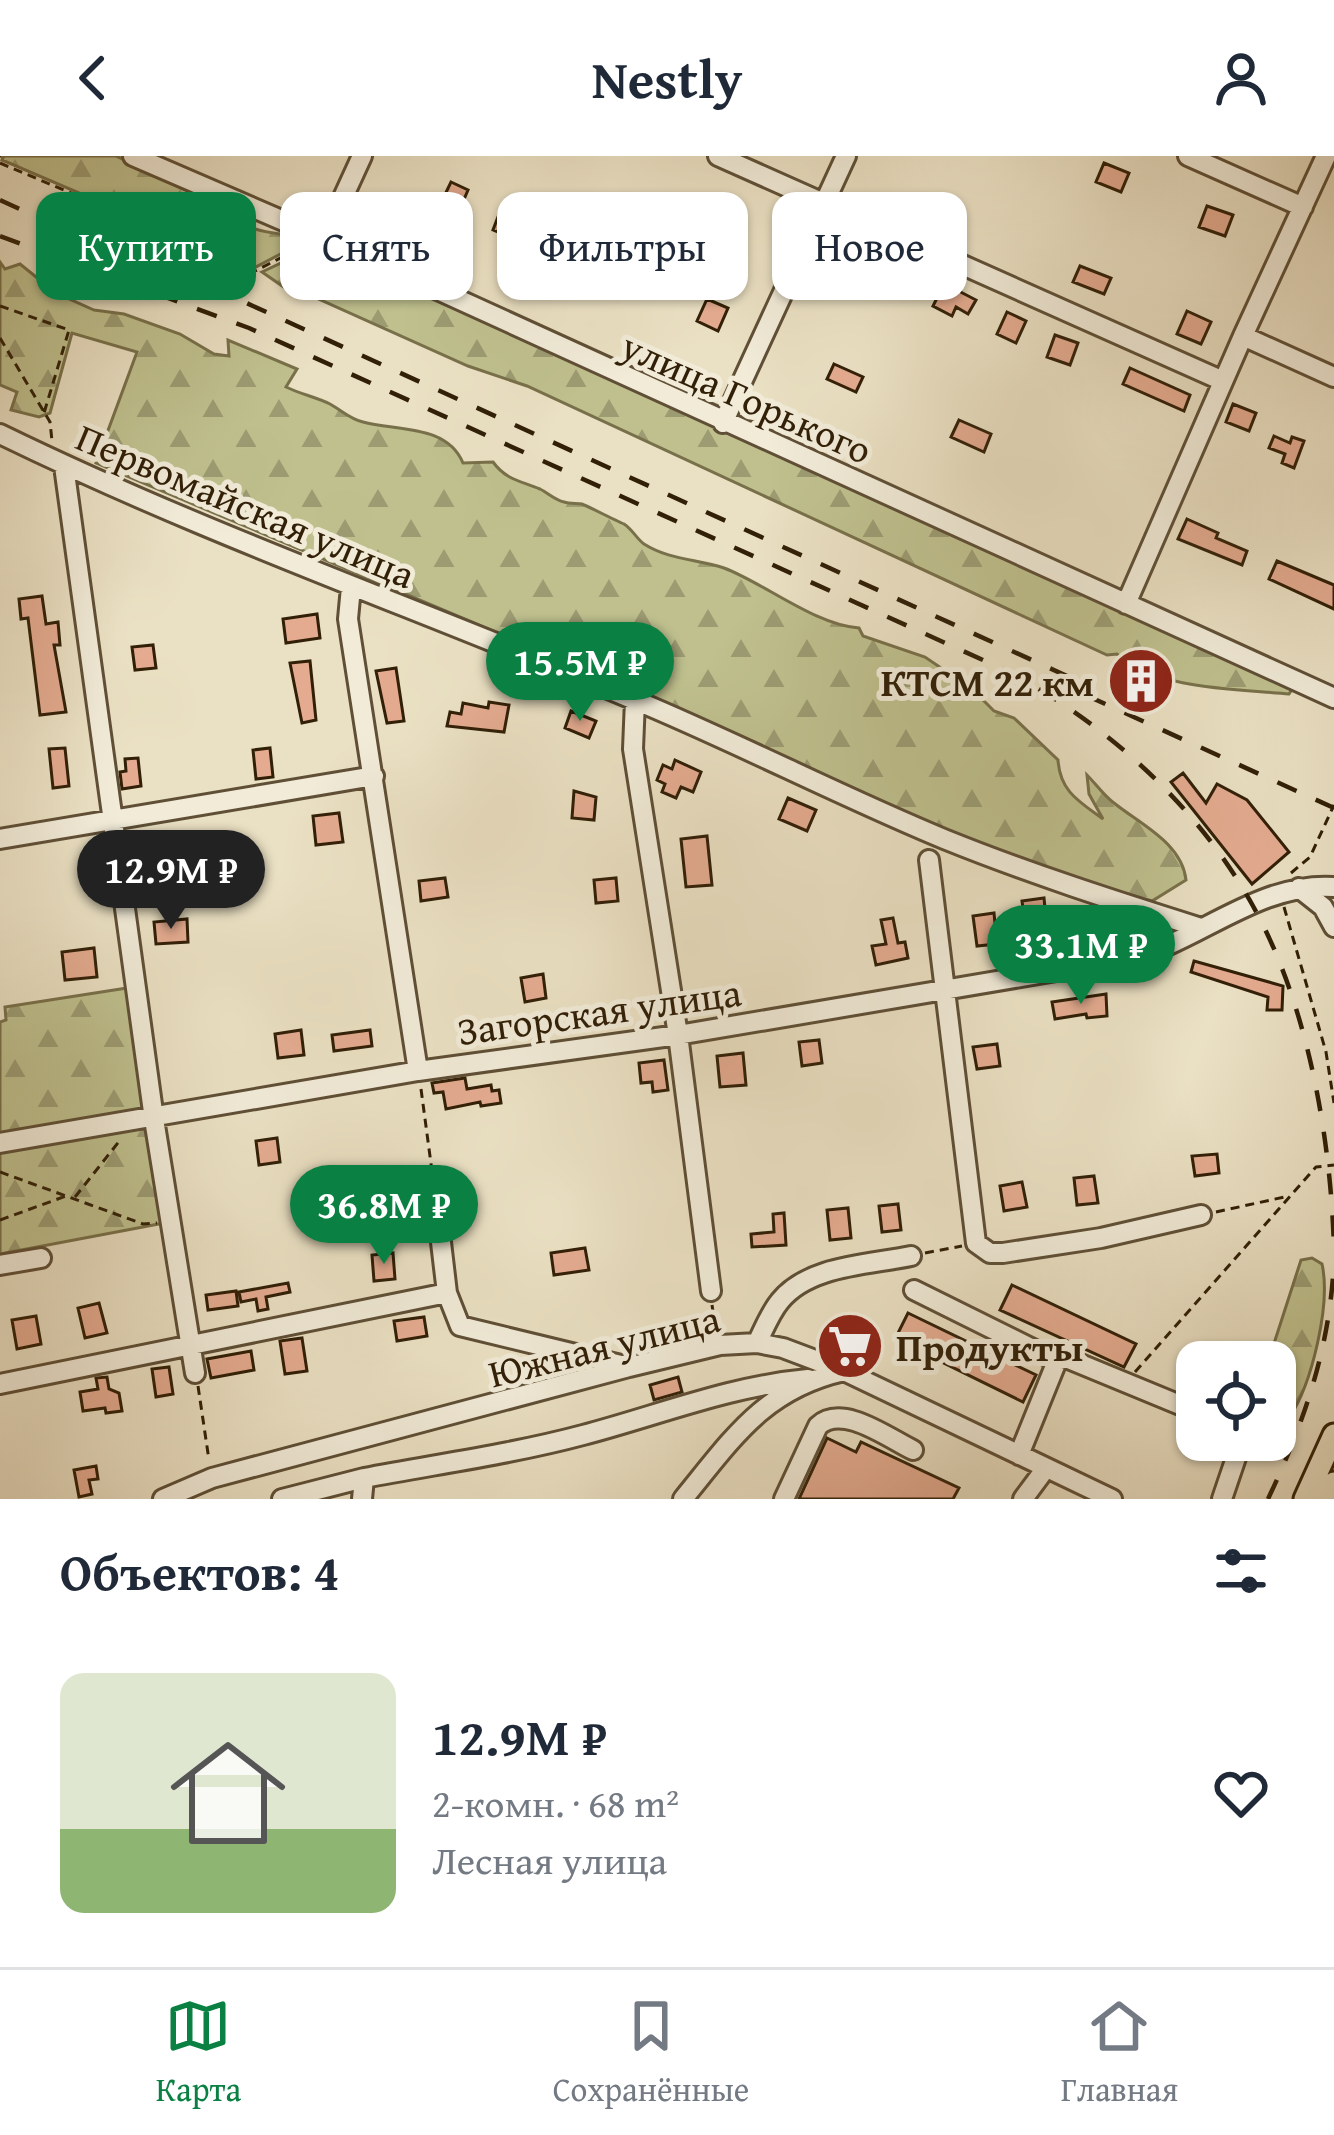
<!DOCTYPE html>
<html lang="ru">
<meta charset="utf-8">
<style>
body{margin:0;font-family:"Gentium Book Plus",serif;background:#f6f6f7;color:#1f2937;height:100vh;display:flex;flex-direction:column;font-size:45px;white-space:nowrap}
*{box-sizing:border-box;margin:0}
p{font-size:39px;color:#747a83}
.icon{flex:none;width:66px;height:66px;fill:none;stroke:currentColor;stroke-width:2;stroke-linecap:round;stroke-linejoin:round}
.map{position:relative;height:1343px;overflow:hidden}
.sheet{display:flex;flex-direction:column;background:#fff;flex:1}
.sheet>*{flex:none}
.hud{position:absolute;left:36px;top:36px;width:1263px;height:108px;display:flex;gap:24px}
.tools{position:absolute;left:1176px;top:1185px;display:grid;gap:24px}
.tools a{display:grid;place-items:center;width:120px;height:120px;border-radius:24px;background:#fff;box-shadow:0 3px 9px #0004;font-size:60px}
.price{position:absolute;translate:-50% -102px;padding:0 27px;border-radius:42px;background:#0b8043;color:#fff;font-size:39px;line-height:78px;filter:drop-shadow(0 3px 6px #0008)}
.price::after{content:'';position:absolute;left:50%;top:72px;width:36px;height:27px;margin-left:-18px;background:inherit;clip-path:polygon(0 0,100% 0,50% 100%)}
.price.selected{background:#222;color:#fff}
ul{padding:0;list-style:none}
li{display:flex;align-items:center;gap:36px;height:300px;padding:0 60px}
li+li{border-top:3px solid #e0e1e3}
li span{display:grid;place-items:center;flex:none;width:336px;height:240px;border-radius:24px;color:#555}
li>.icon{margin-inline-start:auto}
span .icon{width:144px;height:144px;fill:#fffc;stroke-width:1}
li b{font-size:51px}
h2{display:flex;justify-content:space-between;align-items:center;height:144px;padding:0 60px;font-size:51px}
.pill{padding:0 42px;border-radius:24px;background:#fff;box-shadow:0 3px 9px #0004;font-size:42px;line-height:108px}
.pill.selected{background:#0b8043;color:#fff}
header{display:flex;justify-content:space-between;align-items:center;height:156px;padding:0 60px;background:#fff;font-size:54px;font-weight:600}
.dock{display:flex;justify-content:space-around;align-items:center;height:168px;border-top:3px solid #e0e1e3;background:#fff;font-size:33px;color:#747a83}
.dock a{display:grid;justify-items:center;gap:6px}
.dock .selected{color:#0b8043}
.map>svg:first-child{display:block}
.forest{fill:url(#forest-firs);stroke:#78704a;stroke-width:3}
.building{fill:#e4ab90;stroke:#311f07;stroke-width:3}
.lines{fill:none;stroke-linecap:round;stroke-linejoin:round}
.minor-casing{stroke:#5f4f36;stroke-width:24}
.major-casing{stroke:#311f07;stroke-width:27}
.path{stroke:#311f07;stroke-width:3;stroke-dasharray:9 6;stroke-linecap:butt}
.minor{stroke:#f1ebd8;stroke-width:18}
.major{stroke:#eae0c3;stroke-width:21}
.rail{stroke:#311f07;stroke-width:4.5;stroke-dasharray:21 21;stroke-linecap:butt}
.labels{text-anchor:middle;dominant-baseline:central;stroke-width:10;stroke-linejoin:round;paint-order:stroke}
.street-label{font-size:39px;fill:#311f07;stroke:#f1ebd8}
.poi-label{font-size:39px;font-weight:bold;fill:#311f07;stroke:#f1ebd8;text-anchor:end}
</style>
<header><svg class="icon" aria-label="back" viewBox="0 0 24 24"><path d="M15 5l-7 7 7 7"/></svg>Nestly<svg class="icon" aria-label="person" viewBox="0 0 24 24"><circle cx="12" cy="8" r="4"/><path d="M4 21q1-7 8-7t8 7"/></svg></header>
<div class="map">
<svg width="1334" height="1343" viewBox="0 0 1334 1343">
<defs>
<pattern id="forest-firs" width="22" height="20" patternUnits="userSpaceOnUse" patternTransform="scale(3)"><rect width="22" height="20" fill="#bfc08e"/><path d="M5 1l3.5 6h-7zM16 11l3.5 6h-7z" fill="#9c9b72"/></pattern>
</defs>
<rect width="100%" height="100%" fill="#eae0c3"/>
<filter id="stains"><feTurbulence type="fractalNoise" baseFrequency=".00167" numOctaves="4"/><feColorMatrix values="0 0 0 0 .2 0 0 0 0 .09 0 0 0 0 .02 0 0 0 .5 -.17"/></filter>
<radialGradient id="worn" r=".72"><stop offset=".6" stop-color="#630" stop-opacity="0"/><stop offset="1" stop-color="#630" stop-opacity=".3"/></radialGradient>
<path class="forest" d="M4,0H116L254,60L252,72C271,79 289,77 307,84L254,112L2,4Z
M319,89L1293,532L1289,538C1239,533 1156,534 1117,498L1107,499L527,230L468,210L305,137L288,134L262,116Z
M0,106L5,113L20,108L56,137L94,154L124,158L180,178L214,198L229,200L228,184L297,213L286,231C300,238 316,241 330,248C341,254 350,263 363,266C396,275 447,268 463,307L493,306C506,324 521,325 540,333C548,337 555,344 564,346C570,348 577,347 582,348C585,349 621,367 624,368C632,373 637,383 644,388C669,404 698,403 724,412C764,427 815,469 859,472L863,480L925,501L972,533L994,555L1014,562L1058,604C1060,636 1080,646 1103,663L1089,638L1087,619C1096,628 1104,640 1114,647C1140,668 1182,687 1186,724L1152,745L1072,722L935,672L739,579L96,307L137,196L72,177L50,257L39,261L11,254L17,236L0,229Z
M127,832L146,959L0,982V866L6,864L5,851Z
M150,969L164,1067L0,1098V994Z
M1312,1102L1322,1108C1331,1148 1312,1228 1289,1262L1276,1263L1275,1206H1268L1301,1104Z"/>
<path class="building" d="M1104,7L1129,17L1121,36L1096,26Z
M451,26L468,34L458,57L440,49Z
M561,42L583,52L572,76L550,66Z
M1207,50L1233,59L1225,80L1199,71Z
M501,53L522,61L513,82L493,74Z
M602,97L620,105L611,127L593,120Z
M882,99L906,109L899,126L875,115Z
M1080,110L1111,122L1104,138L1073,126Z
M951,131L976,144L968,158L956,151L952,160L933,150L939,138L946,141Z
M707,143L728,152L718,175L697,165Z
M1187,155L1211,166L1201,188L1177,178Z
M1007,156L1026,165L1016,187L997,178Z
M1055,179L1078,187L1070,209L1047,201Z
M834,208L863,221L856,236L827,223Z
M1130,212L1190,239L1184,255L1123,228Z
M1233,248L1256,257L1249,275L1226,266Z
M959,264L991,278L984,296L951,281Z
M1274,280L1290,287L1292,281L1304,285L1294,312L1282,307L1285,298L1269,292Z
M1187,363L1218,377L1216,382L1247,395L1242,409L1178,383Z
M1277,405L1334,429V453L1269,423Z
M42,440L46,468L58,466L60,489H54L66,556L40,559L28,462L21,463L19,443Z
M317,458L320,482L286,487L283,463Z
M153,489L156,512L135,514L132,491Z
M310,505L316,564L302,567L290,507Z
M396,512L404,565L387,567L376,515Z
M489,546L509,549L504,576L447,570L450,556L461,558L463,547L488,552Z
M571,555L596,565L589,582L565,572Z
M65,592L69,630L53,632L49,593Z
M270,592L273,621L256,623L253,594Z
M138,602L141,630L122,633L120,616L126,615L125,603Z
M675,604L701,616L693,636L681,631L676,642L662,636L665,628L657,624L663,609L672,613Z
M1183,617L1206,647L1217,628L1247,644L1289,696L1252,728L1171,626Z
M574,635L596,641L594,664L572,662Z
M788,642L816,654L807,675L779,663Z
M339,657L343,686L316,689L313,660Z
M707,680L712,729L686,731L681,683Z
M445,722L448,741L421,745L419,725Z
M616,722L618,745L596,747L594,724Z
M1044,742L1046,763L1025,766L1022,745Z
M994,757L997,788L977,790L973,760Z
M893,762L898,787L905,786L908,802L876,809L872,790L886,788L881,764Z
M187,763L188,786L156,788L154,766Z
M94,792L97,821L65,824L62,796Z
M1194,805L1283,830L1282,854H1267L1268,841L1191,816Z
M543,818L546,842L525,846L521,822Z
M1106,838L1107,860L1087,862L1086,858L1055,863L1052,846Z
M301,874L304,899L278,902L275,878Z
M370,874L372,890L334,895L332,879Z
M819,884L822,907L802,910L799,886Z
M997,888L1000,910L977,913L973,891Z
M743,897L746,929L720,931L717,900Z
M664,904L668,934L653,936L652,926L641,927L639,907Z
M465,922L467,933L491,929L492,935L499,934L501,947L481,950L480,946L446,953L443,936L434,937L432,927Z
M277,982L280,1006L259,1009L256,985Z
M1217,998L1219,1017L1195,1020L1192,1000Z
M1094,1020L1098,1047L1077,1049L1074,1022Z
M1022,1026L1027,1051L1004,1055L1000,1030Z
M898,1048L901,1074L882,1076L879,1050Z
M848,1052L851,1082L830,1084L827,1054Z
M784,1057L786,1089L752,1091L751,1078L774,1076L773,1058Z
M585,1092L589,1114L554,1119L551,1097Z
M393,1097L395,1123L374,1125L372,1099Z
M288,1127L290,1136L266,1141L268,1153L258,1155L256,1143L241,1146L239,1136Z
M1012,1129L1136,1188L1124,1211L1000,1154Z
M236,1135L238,1150L208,1154L206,1139Z
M99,1147L107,1177L85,1182L78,1152Z
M908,1157L1036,1219L1023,1246L895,1183Z
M36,1160L41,1188L17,1193L12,1164Z
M424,1161L427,1180L397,1185L394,1165Z
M843,1172L863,1180L856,1196L828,1184L832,1174Z
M302,1182L307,1215L285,1218L280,1185Z
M251,1195L254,1214L211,1222L207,1203Z
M169,1211L173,1238L156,1241L152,1213Z
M107,1221L109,1233L119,1237L122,1255L106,1257L105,1252L83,1255L80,1236L98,1233L96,1222Z
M678,1221L682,1236L654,1244L650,1229Z
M827,1282L856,1296L861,1286L959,1332L953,1343H799Z
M96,1310L98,1323L89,1324L92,1338L79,1341L74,1314Z"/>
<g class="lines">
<g class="minor-casing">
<path id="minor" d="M133,0L330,85L1334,542
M718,0L1223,225
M1188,0L1303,51
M324,83L362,0
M1243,180L1334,221
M723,267L846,0
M0,278C207,379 425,455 637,545C740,588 840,640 944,683C1028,717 1115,745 1201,772
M64,310L154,963L195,1217
M351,431L348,463L418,915
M1126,448L1243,180L1326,0
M635,544L633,593L678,879L711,1135
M0,683L374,620
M929,704L976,1087L990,1097H1003L1101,1082L1201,1059
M1299,732L1323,751L1334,771
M0,987L418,915L678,879L1139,801C1203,780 1263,726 1334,731
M436,1044L447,1137L460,1170L629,1211
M0,1109L41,1102
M914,1134L1057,1205L1019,1299
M757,1187C764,1173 770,1157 780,1145C809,1109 869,1109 911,1100
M1057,1205L1066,1202L1197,1256
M0,1228L447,1137
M163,1343L212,1322L629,1211L720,1189L757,1187L783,1192L844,1215L1112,1343
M282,1343L364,1322
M362,1343L364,1322C437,1308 512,1298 583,1279C659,1259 730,1230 808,1223
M683,1343C733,1282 764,1233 844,1215
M784,1343L818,1270C842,1247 888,1282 913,1294
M1023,1343L1046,1312
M1222,1343L1242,1284"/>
</g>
<g class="major-casing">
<path id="major" d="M1305,1343L1334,1279
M1326,1343L1334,1327"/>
</g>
<path class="path" d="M0,1L1,0
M0,7L255,115L300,92
M0,150L69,174L44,257
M0,182L50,266L52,285
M1291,717L1310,701L1334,649
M1284,751L1326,896L1334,947
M421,933L434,1030
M0,1016L143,1068L157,1067
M75,1041L121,983
M1216,1056L1289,1040
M0,1064L66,1040
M925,1097L962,1090
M712,1149L716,1175
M1135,1216L1316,1011L1334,1009
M198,1230L209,1304"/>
<use href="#minor" class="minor"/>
<use href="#major" class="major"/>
<path class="rail" d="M0,44L218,144
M0,80L249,172L1005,514C1105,566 1198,650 1253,750C1308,849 1331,982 1334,1094
M209,130L1067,520
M1048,522L1334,652
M1268,1343C1305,1265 1331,1188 1334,1102"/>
</g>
<defs>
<g id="building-disc" transform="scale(3.45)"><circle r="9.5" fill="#8f2418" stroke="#f1ebd8"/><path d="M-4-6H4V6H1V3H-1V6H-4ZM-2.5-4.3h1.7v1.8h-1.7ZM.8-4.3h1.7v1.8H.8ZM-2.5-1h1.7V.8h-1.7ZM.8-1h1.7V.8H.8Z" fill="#fff"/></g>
<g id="supermarket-disc" transform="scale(3.45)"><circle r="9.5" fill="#8f2418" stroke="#f1ebd8"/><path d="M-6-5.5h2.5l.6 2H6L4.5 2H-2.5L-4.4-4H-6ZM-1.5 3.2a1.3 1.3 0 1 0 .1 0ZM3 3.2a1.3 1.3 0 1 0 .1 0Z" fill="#fff"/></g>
</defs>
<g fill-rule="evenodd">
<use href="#building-disc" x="1141" y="525"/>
<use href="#supermarket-disc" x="850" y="1190"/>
</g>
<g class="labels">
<g class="street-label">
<text transform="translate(747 241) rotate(24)">улица Горького</text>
<text transform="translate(246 349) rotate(23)">Первомайская улица</text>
<text transform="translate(599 855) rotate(-8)">Загорская улица</text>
<text transform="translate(604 1189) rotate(-14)">Южная улица</text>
</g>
<g class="poi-label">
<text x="1094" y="525">КТСМ 22 км</text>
<text x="896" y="1190" text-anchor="start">Продукты</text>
</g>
</g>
<rect width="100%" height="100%" filter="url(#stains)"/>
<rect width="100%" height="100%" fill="url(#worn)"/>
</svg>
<div class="tools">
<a><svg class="icon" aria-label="locate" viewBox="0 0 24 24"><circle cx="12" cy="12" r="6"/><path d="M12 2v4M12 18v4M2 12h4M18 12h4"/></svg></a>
</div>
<b class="price" style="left:580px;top:568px">15.5M ₽</b>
<b class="price selected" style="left:171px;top:776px">12.9M ₽</b>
<b class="price" style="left:1081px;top:851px">33.1M ₽</b>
<b class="price" style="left:384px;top:1111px">36.8M ₽</b>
<div class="hud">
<a class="pill selected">Купить</a>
<a class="pill">Снять</a>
<a class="pill">Фильтры</a>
<a class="pill">Новое</a>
</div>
</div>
<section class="sheet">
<h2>Объектов: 4<svg class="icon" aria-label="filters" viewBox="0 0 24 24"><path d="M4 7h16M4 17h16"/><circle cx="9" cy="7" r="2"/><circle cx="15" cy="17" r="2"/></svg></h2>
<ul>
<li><span style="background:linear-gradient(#dfe7d0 65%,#8fb573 0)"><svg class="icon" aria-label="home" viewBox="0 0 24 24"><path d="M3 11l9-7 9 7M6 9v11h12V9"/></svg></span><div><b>12.9M ₽</b><p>2-комн. · 68 m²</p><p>Лесная улица</p></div><svg class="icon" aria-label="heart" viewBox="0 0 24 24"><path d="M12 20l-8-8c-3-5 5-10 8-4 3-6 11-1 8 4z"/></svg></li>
</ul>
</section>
<nav class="dock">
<a class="selected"><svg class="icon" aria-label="map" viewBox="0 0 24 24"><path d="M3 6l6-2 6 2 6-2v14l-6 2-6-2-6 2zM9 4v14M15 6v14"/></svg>Карта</a>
<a><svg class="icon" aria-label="saved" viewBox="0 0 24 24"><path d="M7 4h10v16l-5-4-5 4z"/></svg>Сохранённые</a>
<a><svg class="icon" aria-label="home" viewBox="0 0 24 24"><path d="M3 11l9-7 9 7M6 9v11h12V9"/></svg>Главная</a>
</nav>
